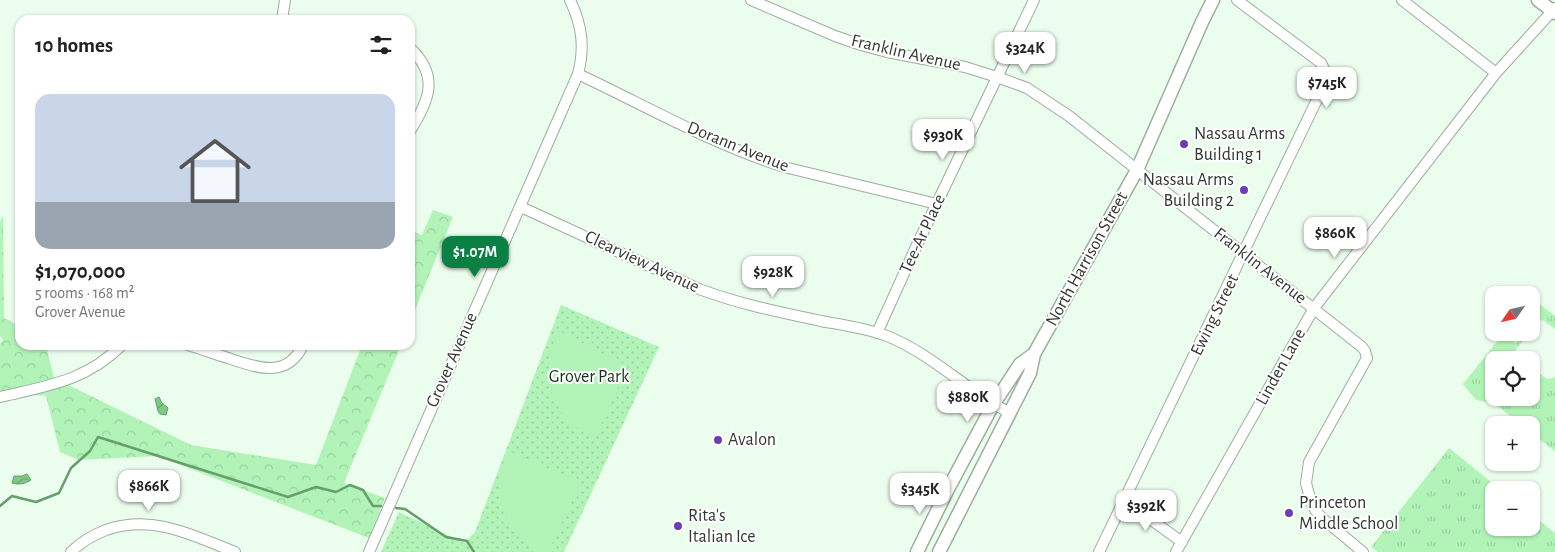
<!DOCTYPE html>
<meta charset="utf-8">
<style>
body{margin:0;font-family:"Alegreya Sans",sans-serif;background:#f2f2f2;color:#202124;height:100vh;display:flex;flex-direction:column;font-size:19px;white-space:nowrap}
*{box-sizing:border-box;margin:0}
p{font-size:16px;color:#757577}
.icon{flex:none;width:28px;height:28px;fill:none;stroke:currentColor;stroke-width:2;stroke-linecap:round;stroke-linejoin:round}
.map{position:relative;flex:1;overflow:hidden}
.sheet{position:absolute;left:15px;top:15px;width:400px;height:335px;display:flex;flex-direction:column;background:#fff;border-radius:15px;box-shadow:0 1px 4px #0004}
.sheet>*{flex:none}
.needle{width:32px;rotate:236deg}
.controls{position:absolute;left:1485px;top:286px;display:grid;gap:10px}
.controls a{display:grid;place-items:center;width:55px;height:55px;border-radius:10px;background:#fff;box-shadow:0 1px 4px #0004;font-size:25px}
.price{position:absolute;translate:-50% -42px;padding:0 11px;border-radius:10px;background:#fff;color:#222;font-size:16px;line-height:32px;filter:drop-shadow(0 1px 2px #0008)}
.price::after{content:'';position:absolute;left:50%;top:30px;width:15px;height:11px;margin-left:-8px;background:inherit;clip-path:polygon(0 0,100% 0,50% 100%)}
.price.selected{background:#0b8043;color:#fff}
ul{padding:0;list-style:none}
li{display:grid;align-content:center;gap:10px;height:265px;padding:0 20px}
li span{display:grid;place-items:center;height:155px;border-radius:15px;color:#555}
li>.icon{margin-inline-start:auto}
span .icon{width:90px;height:90px;fill:#fffc;stroke-width:1}
li b{font-size:21px}
h2{display:flex;justify-content:space-between;align-items:center;height:60px;padding:0 20px;font-size:21px}
.map>svg:first-child{display:block}
.grass{fill:url(#grass-tufts)}
.forest{fill:url(#forest-crowns)}
.park{fill:url(#park-dots)}
.garden{fill:#b2f3b7}
.water{fill:url(#water-waves);stroke:#679e6c}
.lines{fill:none;stroke-linecap:round;stroke-linejoin:round}
.stream{stroke:#679e6c;stroke-width:2.5}
.minor-casing{stroke:#9dad9e;stroke-width:12}
.tertiary-casing{stroke:#9dad9e;stroke-width:15}
.minor{stroke:#fff;stroke-width:10}
.tertiary{stroke:#fff;stroke-width:12}
.poi-dot{fill:#6a3db4;stroke:#fff;stroke-width:2}
.labels{text-anchor:middle;dominant-baseline:central;stroke-width:4;stroke-linejoin:round;paint-order:stroke}
.street-label{font-size:18px;fill:#313832;stroke:#fff}
.poi-label{font-size:18px;fill:#313832;stroke:#fff;text-anchor:start}
.park-label{font-size:18px;fill:#143418;stroke:#fff}
</style>
<div class="map">
<svg width="1555" height="552" viewBox="0 0 1555 552">
<defs>
<pattern id="grass-tufts" width="24" height="20" patternUnits="userSpaceOnUse" patternTransform="scale(1.25)"><rect width="24" height="20" fill="#b2f3b7"/><path d="M3 7l-1-3M5 7V3M7 7l1-3M15 17l-1-3M17 17v-4M19 17l1-3" fill="none" stroke="#9ad19e"/></pattern>
<pattern id="forest-crowns" width="20" height="18" patternUnits="userSpaceOnUse" patternTransform="scale(1.25)"><rect width="20" height="18" fill="#b2f3b7"/><path d="M2 6a3 3 0 1 1 6 0M12 15a3 3 0 1 1 6 0" fill="none" stroke="#9ad19e"/></pattern>
<pattern id="park-dots" width="8" height="8" patternUnits="userSpaceOnUse" patternTransform="scale(1.25)"><rect width="8" height="8" fill="#b2f3b7"/><path d="M2 2h.1M6 6h.1" fill="none" stroke="#9ad19e" stroke-width="1.8" stroke-linecap="round"/></pattern>
<pattern id="water-waves" width="16" height="10" patternUnits="userSpaceOnUse" patternTransform="scale(1.25)"><rect width="16" height="10" fill="#7eca85"/><path d="M0 5q4-4 8 0t8 0" fill="none" stroke="#68a56d"/></pattern>
</defs>
<rect width="100%" height="100%" fill="#ebfdec"/>
<path class="grass" d="M1532,298L1555,316V329L1543,320L1538,321L1531,330Z
M1504,333L1516,343L1521,336L1517,333H1529L1516,349V356L1522,360H1494V398H1531V367L1547,379L1553,378L1555,377V451L1531,433V425H1521L1495,404L1476,400L1463,384Z
M1449,448L1501,490H1494V528H1531V514L1555,533V552H1378L1371,547Z"/>
<path class="forest" d="M433,210L453,217L410,322V230L422,235Z
M3,215L4,318L20,326V345H46L54,378L191,445L316,465L362,345H401L344,483L385,498L369,538L157,456L79,460L60,452L46,396L0,392V343L3,340L0,336V222Z"/>
<path class="park" d="M561,305L659,347L564,552H381L399,512L464,543L475,532Z"/>
<path class="garden" d="M558,330L627,367L595,439C549,417 539,376 558,330Z
M509,451L581,483L548,552C544,552 539,552 536,552C531,550 527,545 524,542C510,527 500,510 500,489C499,475 504,463 509,451Z"/>
<path class="water" d="M159,397L162,403L168,408L166,415L160,414L158,411L155,399Z
M27,474L31,480C25,484 19,485 12,483L14,476H22Z"/>
<g class="lines">
<path class="stream" d="M0,506L12,496L36,502L59,493L71,468L90,451L98,437L288,497L316,487L336,492L350,485L363,490L373,506H381
M396,508L405,509L446,537L467,541L474,552"/>
<g class="minor-casing">
<path id="minor" d="M751,0L835,36L861,45L887,52L965,67L997,77L1027,88L1069,116L1362,347L1365,351L1367,358L1309,462L1306,483L1311,502L1316,511L1322,518L1363,552
M1402,0L1496,73
M282,20L285,0
M410,48C440,76 429,101 410,131
M578,74C646,106 712,144 784,167L937,204
M521,207L699,289C739,304 779,312 821,321C843,325 866,328 887,336C932,354 967,391 1010,413
M877,333L916,247L1034,0
M188,345C201,349 215,354 228,358C255,367 287,380 303,345
M0,397C47,386 86,381 122,345
M1125,501L1182,542
M71,552C81,542 93,535 106,530C153,514 192,535 235,552
M369,552L578,74C585,47 582,25 570,0
M1099,552L1326,81L1327,75L1321,63L1237,0
M1176,552L1314,308L1496,73L1555,8"/>
</g>
<g class="tertiary-casing">
<path id="tertiary" d="M1538,0L1555,13
M917,552L948,489L993,405L1020,364L1034,354
M939,552L1030,373L1034,354L1137,170L1202,22L1213,0"/>
</g>
<use href="#minor" class="minor"/>
<use href="#tertiary" class="tertiary"/>
</g>
<g class="poi-dot">
<circle cx="1184" cy="144" r="5"/>
<circle cx="1244" cy="190" r="5"/>
<circle cx="718" cy="440" r="5"/>
<circle cx="1289" cy="513" r="5"/>
<circle cx="678" cy="526" r="5"/>
</g>
<g class="labels">
<g class="street-label">
<text transform="translate(906 53) rotate(13)">Franklin Avenue</text>
<text transform="translate(738 147) rotate(22)">Dorann Avenue</text>
<text transform="translate(923 234) rotate(-65)">Tee-Ar Place</text>
<text transform="translate(1087 259) rotate(-61)">North Harrison Street</text>
<text transform="translate(642 262) rotate(25)">Clearview Avenue</text>
<text transform="translate(1260 266) rotate(38)">Franklin Avenue</text>
<text transform="translate(1215 315) rotate(-64)">Ewing Street</text>
<text transform="translate(452 360) rotate(-66)">Grover Avenue</text>
<text transform="translate(1281 367) rotate(-61)">Linden Lane</text>
</g>
<g class="poi-label">
<text x="1194" y="134">Nassau Arms<tspan x="1194" dy="21">Building 1</tspan></text>
<text x="1234" y="180" text-anchor="end">Nassau Arms<tspan x="1234" dy="21">Building 2</tspan></text>
<text x="728" y="440">Avalon</text>
<text x="1299" y="503">Princeton<tspan x="1299" dy="21">Middle School</tspan></text>
<text x="688" y="516">Rita's<tspan x="688" dy="21">Italian Ice</tspan></text>
</g>
<g class="park-label">
<text x="589" y="377">Grover Park</text>
</g>
</g>
</svg>
<div class="controls">
<a><svg class="needle" viewBox="-14 -14 28 28"><path d="M0-13l5 13h-10z" fill="#e53935"/><path d="M0 13l5-13h-10z" fill="#757577"/></svg></a>
<a><svg class="icon" aria-label="locate" viewBox="0 0 24 24"><circle cx="12" cy="12" r="6"/><path d="M12 2v4M12 18v4M2 12h4M18 12h4"/></svg></a>
<a>+</a>
<a>−</a>
</div>
<b class="price" style="left:1025px;top:74px">$324K</b>
<b class="price" style="left:1327px;top:109px">$745K</b>
<b class="price" style="left:943px;top:161px">$930K</b>
<b class="price" style="left:1335px;top:259px">$860K</b>
<b class="price selected" style="left:475px;top:278px">$1.07M</b>
<b class="price" style="left:773px;top:298px">$928K</b>
<b class="price" style="left:968px;top:423px">$880K</b>
<b class="price" style="left:149px;top:512px">$866K</b>
<b class="price" style="left:920px;top:515px">$345K</b>
<b class="price" style="left:1146px;top:532px">$392K</b>
<section class="sheet">
<h2>10 homes<svg class="icon" aria-label="filters" viewBox="0 0 24 24"><path d="M4 7h16M4 17h16"/><circle cx="9" cy="7" r="2"/><circle cx="15" cy="17" r="2"/></svg></h2>
<ul>
<li><span style="background:linear-gradient(#c9d6e8 70%,#9aa5b1 0)"><svg class="icon" aria-label="home" viewBox="0 0 24 24"><path d="M3 11l9-7 9 7M6 9v11h12V9"/></svg></span><div><b>$1,070,000</b><p>5 rooms · 168 m²</p><p>Grover Avenue</p></div></li>
</ul>
</section>
</div>
